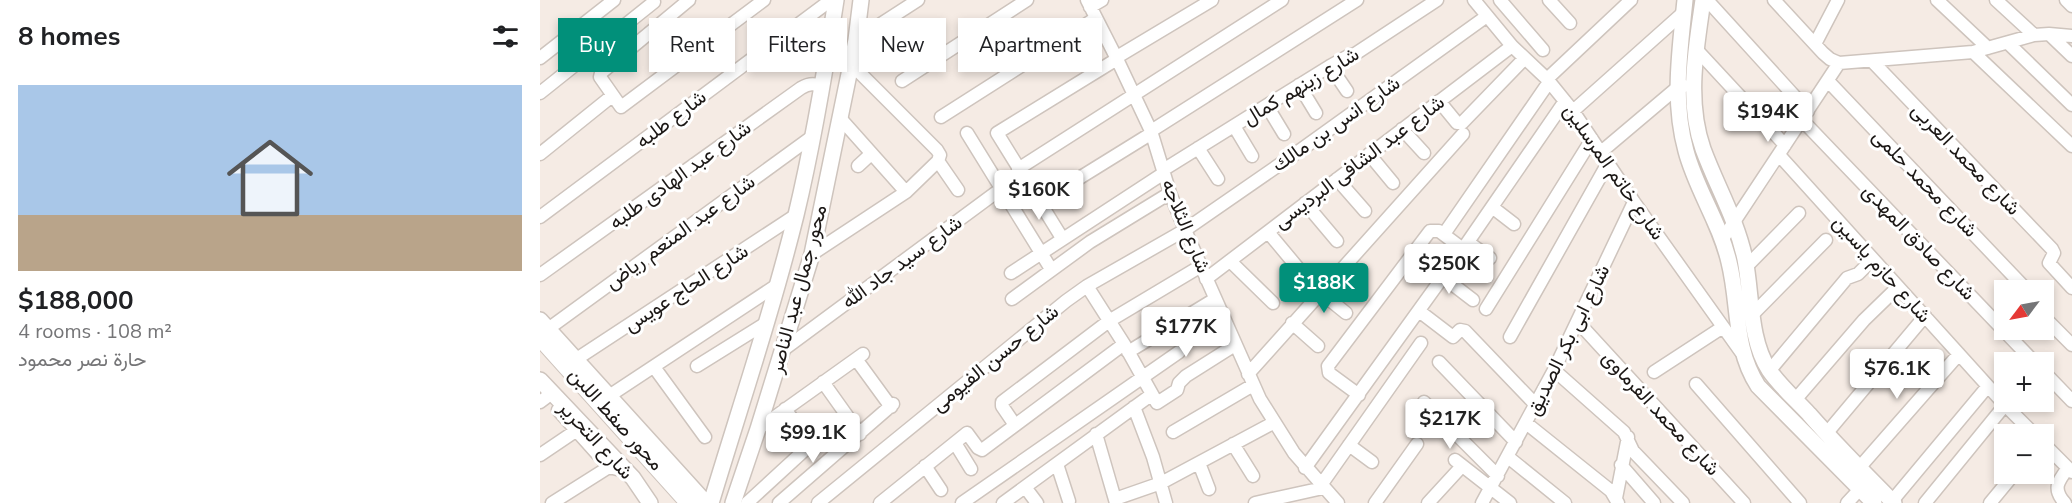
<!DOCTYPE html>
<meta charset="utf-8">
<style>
body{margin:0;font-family:"Nunito Sans",Vazirmatn,sans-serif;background:#f6f6f6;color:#202124;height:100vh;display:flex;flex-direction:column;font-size:22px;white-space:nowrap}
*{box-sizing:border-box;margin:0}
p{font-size:20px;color:#757577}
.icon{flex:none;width:33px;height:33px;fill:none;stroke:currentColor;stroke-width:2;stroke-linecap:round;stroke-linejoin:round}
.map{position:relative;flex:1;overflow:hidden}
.drawer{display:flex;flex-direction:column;background:#fff;width:540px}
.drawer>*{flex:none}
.top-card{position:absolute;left:18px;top:18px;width:570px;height:54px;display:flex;gap:12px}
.needle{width:39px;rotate:238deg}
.buttons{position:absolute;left:1454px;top:280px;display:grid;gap:12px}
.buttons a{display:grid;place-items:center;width:60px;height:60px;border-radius:0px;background:#fff;box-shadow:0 3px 9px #0003;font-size:30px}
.price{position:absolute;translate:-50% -51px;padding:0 14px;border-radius:6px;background:#fff;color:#222;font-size:20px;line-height:39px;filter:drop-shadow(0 2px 3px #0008)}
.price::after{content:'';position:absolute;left:50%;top:36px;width:18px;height:14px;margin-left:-9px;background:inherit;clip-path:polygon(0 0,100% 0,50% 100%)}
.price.on{background:#01907a;color:#fff}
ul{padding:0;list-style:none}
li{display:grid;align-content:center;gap:12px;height:318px;padding:0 18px}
li span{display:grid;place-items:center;height:186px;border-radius:0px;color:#555}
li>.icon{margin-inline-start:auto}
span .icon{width:108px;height:108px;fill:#fffc;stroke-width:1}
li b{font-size:26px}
h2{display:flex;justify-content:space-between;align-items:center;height:72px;padding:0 18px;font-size:26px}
.pill{padding:0 21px;border-radius:0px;background:#fff;box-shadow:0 3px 9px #0003;font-size:21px;line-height:54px}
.pill.on{background:#01907a;color:#fff}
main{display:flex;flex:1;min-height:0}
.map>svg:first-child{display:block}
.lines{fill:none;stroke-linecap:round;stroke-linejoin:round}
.minor-casing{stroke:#cec4bd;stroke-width:15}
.tertiary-casing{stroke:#cec4bd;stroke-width:18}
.primary-casing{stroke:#cec4bd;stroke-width:22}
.minor{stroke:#fff;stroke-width:12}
.tertiary{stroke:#fff;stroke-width:15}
.primary{stroke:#fff;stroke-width:20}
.labels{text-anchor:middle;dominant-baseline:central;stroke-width:6;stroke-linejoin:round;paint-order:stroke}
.street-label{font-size:20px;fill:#1b1715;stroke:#fff}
</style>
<main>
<section class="drawer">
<h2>8 homes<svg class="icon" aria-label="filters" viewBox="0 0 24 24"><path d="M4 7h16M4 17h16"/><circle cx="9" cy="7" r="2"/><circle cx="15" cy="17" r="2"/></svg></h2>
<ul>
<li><span style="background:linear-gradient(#a9c7e8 70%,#b9a48a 0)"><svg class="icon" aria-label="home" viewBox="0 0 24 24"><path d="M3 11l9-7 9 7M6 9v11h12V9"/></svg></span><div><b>$188,000</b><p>4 rooms · 108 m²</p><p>حارة نصر محمود</p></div></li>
</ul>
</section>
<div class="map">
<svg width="1532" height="503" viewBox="0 0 1532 503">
<rect width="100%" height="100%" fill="#f5ebe4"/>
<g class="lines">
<g class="minor-casing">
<path id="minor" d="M149,0L61,73L60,77L81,107L224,0
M547,0L577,59L611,131L630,193L645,230L720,399L754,453L798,503
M934,0L972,46L1007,79L1033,111L1094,202L1201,352
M960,0L1003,50
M1009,0L1030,23
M1167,0L1268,111
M1234,0L1283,53L1290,59L1299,63L1433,52L1494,35L1509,34L1532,36
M1397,0L1448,48
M1456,0L1494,35
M1526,0L1532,6
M550,7L562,0
M1509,34L1532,56
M316,40L378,0
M1468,43L1532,105
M1275,44L1298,0
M1156,49L1245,145
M1433,52L1532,146
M577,57L672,0
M0,58L74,0
M1332,61L1512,249L1514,253L1509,263L1532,288
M311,64L397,150L400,155L398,161
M790,66L807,91
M1007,79L1091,0
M362,81L487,0
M1288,81L1482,285
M759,85L776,113
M0,93L114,2
M899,101L917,123H922L984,59
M727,106L744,134
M1033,111L1144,12
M401,117L556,18
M300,118L366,192
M1262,120L1495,363
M694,126L712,156
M862,129L884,153
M611,131L817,0
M427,133L511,269
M658,148L678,179
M1061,152L1138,87L1144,86
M0,154L72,96
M829,154L853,183
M1239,155L1465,405L1495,435
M398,161L418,190
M318,166L331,154
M478,169L742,0
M623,170L790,66L810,55L815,54L897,0
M797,179L825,211
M499,203L612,133
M765,203L797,241
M952,207L974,224
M0,217L291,0
M728,232L763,274
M904,234L1009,82
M522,238L457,133L577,59
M1182,240L1299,63
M928,242L950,258
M272,254L366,192L398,161
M690,261L733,303
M1206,267L1259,213
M471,273L624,173
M0,275L261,88C268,84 275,82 282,88
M903,277L933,300
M666,279L972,46
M547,286L584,344L617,403L637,390L639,383L646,376L695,345
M780,292L806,313
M472,299L550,242L630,193
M946,309L1052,139
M879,311L913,337L920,330L925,331L996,405
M1213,314L1286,240
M1503,316L1532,345
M1038,322L1204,503
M752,323L778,346
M8,329L273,136
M970,337L1068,163
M243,350L481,174
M588,352L675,299
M316,359L351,407
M35,360L256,215
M899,362L976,442
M157,366L226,323
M114,367L165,437
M1014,370L1084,432L1093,451L1143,503
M1230,370L1307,278L1318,274L1333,259
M1503,371L1532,401
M1114,372L1183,327
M708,374L923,134
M283,382L320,434
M1156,384L1260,503
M819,395L789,373L788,366L890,231H899L923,249
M69,396L237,285
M1255,400L1324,320L1358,287
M0,402L12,393
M884,402L958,476
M594,407L613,457L626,503
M18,410L69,467
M986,423L1071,491L1078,503
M475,425L462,406V402L569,321L661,266
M218,429L323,354
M633,432L713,385
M556,434L576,503
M1286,434L1385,316
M415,443L431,469
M1503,443L1532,472
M693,444L713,476
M809,445L832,462
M0,455L37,430
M968,457L1025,503
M915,460L970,503
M659,463L669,489
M517,464L529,501
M1081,465L1114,503
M385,466L401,490
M765,468L923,249L1025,101
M1319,468L1419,354
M781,485L881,343
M485,487L497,503
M1076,498L1088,437
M575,499L621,483L733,423
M1352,501L1448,386
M12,503L69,467L77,469
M207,503L269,446L267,439L245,409
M239,503L353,404
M278,503L526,301L547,286L645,230L762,149L947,16
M340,503L427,433L438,448L442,450L446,447L584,344
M422,503L639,352
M463,503L611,395
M715,503L783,488
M835,503L877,444
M888,503L922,466
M942,503L1014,370L1094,202
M1307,503L1320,489
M1385,503L1465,405
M1450,503L1474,474
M1525,503C1512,489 1518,481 1528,468"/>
</g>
<g class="tertiary-casing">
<path id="tertiary" d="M1145,0C1140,50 1132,101 1146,151C1156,189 1180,223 1189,262C1200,306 1193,347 1218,386L1334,503
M1163,0C1156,49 1146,101 1163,149C1177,187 1196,218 1205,259C1212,295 1209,339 1229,370C1240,386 1256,400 1269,414C1296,445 1325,474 1354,503
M0,320L166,503
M0,380L93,478L110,503
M171,503C200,407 232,312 256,215C273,144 285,72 296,0
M193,503L218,429L272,254L316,40L321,0"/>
</g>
<g class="primary-casing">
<path id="primary" d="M0,335L151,503"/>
</g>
<use href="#minor" class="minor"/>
<use href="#tertiary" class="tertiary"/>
<use href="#primary" class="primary"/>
</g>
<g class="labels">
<g class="street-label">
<text transform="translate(761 86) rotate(-31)">شارع زينهم كمال</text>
<text transform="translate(131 119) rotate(-37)">شارع طلبه</text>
<text transform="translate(796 124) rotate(-35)">شارع انس بن مالك</text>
<text transform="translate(1426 159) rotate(46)">شارع محمد العربى</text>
<text transform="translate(819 162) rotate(-37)">شارع عبد الشافى البرديسى</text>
<text transform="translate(1074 172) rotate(55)">شارع خاتم المرسلين</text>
<text transform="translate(140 175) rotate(-36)">شارع عبد الهادى طلبه</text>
<text transform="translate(1385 183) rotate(46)">شارع محمد حلمى</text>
<text transform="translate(646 226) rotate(68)">شارع الثلاجه</text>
<text transform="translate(140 232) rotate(-36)">شارع عبد المنعم رياض</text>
<text transform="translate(1379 242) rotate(46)">شارع صادق المهدى</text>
<text transform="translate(362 262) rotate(-36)">شارع سيد جاد الله</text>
<text transform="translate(1342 269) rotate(48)">شارع حازم ياسين</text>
<text transform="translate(146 288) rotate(-33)">شارع الحاج عويس</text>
<text transform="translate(258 289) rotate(-75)">محور جمال عبد الناصر</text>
<text transform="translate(1028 340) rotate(-64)">شارع ابى بكر الصديق</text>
<text transform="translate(455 358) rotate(-39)">شارع حسن الفيومى</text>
<text transform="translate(1121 413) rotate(47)">شارع محمد الفرماوى</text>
<text transform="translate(76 419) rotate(48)">محور صفط اللبن</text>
<text transform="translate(56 440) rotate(47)">شارع التحرير</text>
</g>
</g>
</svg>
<div class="buttons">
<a><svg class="needle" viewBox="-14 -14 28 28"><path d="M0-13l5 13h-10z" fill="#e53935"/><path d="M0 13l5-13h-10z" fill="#757577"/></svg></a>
<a>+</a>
<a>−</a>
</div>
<b class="price" style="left:1228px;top:143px">$194K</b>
<b class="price" style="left:499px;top:221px">$160K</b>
<b class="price" style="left:909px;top:295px">$250K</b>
<b class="price on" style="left:784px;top:314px">$188K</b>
<b class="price" style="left:646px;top:358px">$177K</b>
<b class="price" style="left:1357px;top:400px">$76.1K</b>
<b class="price" style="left:910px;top:450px">$217K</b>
<b class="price" style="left:273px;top:464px">$99.1K</b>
<div class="top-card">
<a class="pill on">Buy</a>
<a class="pill">Rent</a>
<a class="pill">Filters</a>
<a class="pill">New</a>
<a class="pill">Apartment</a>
</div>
</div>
</main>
